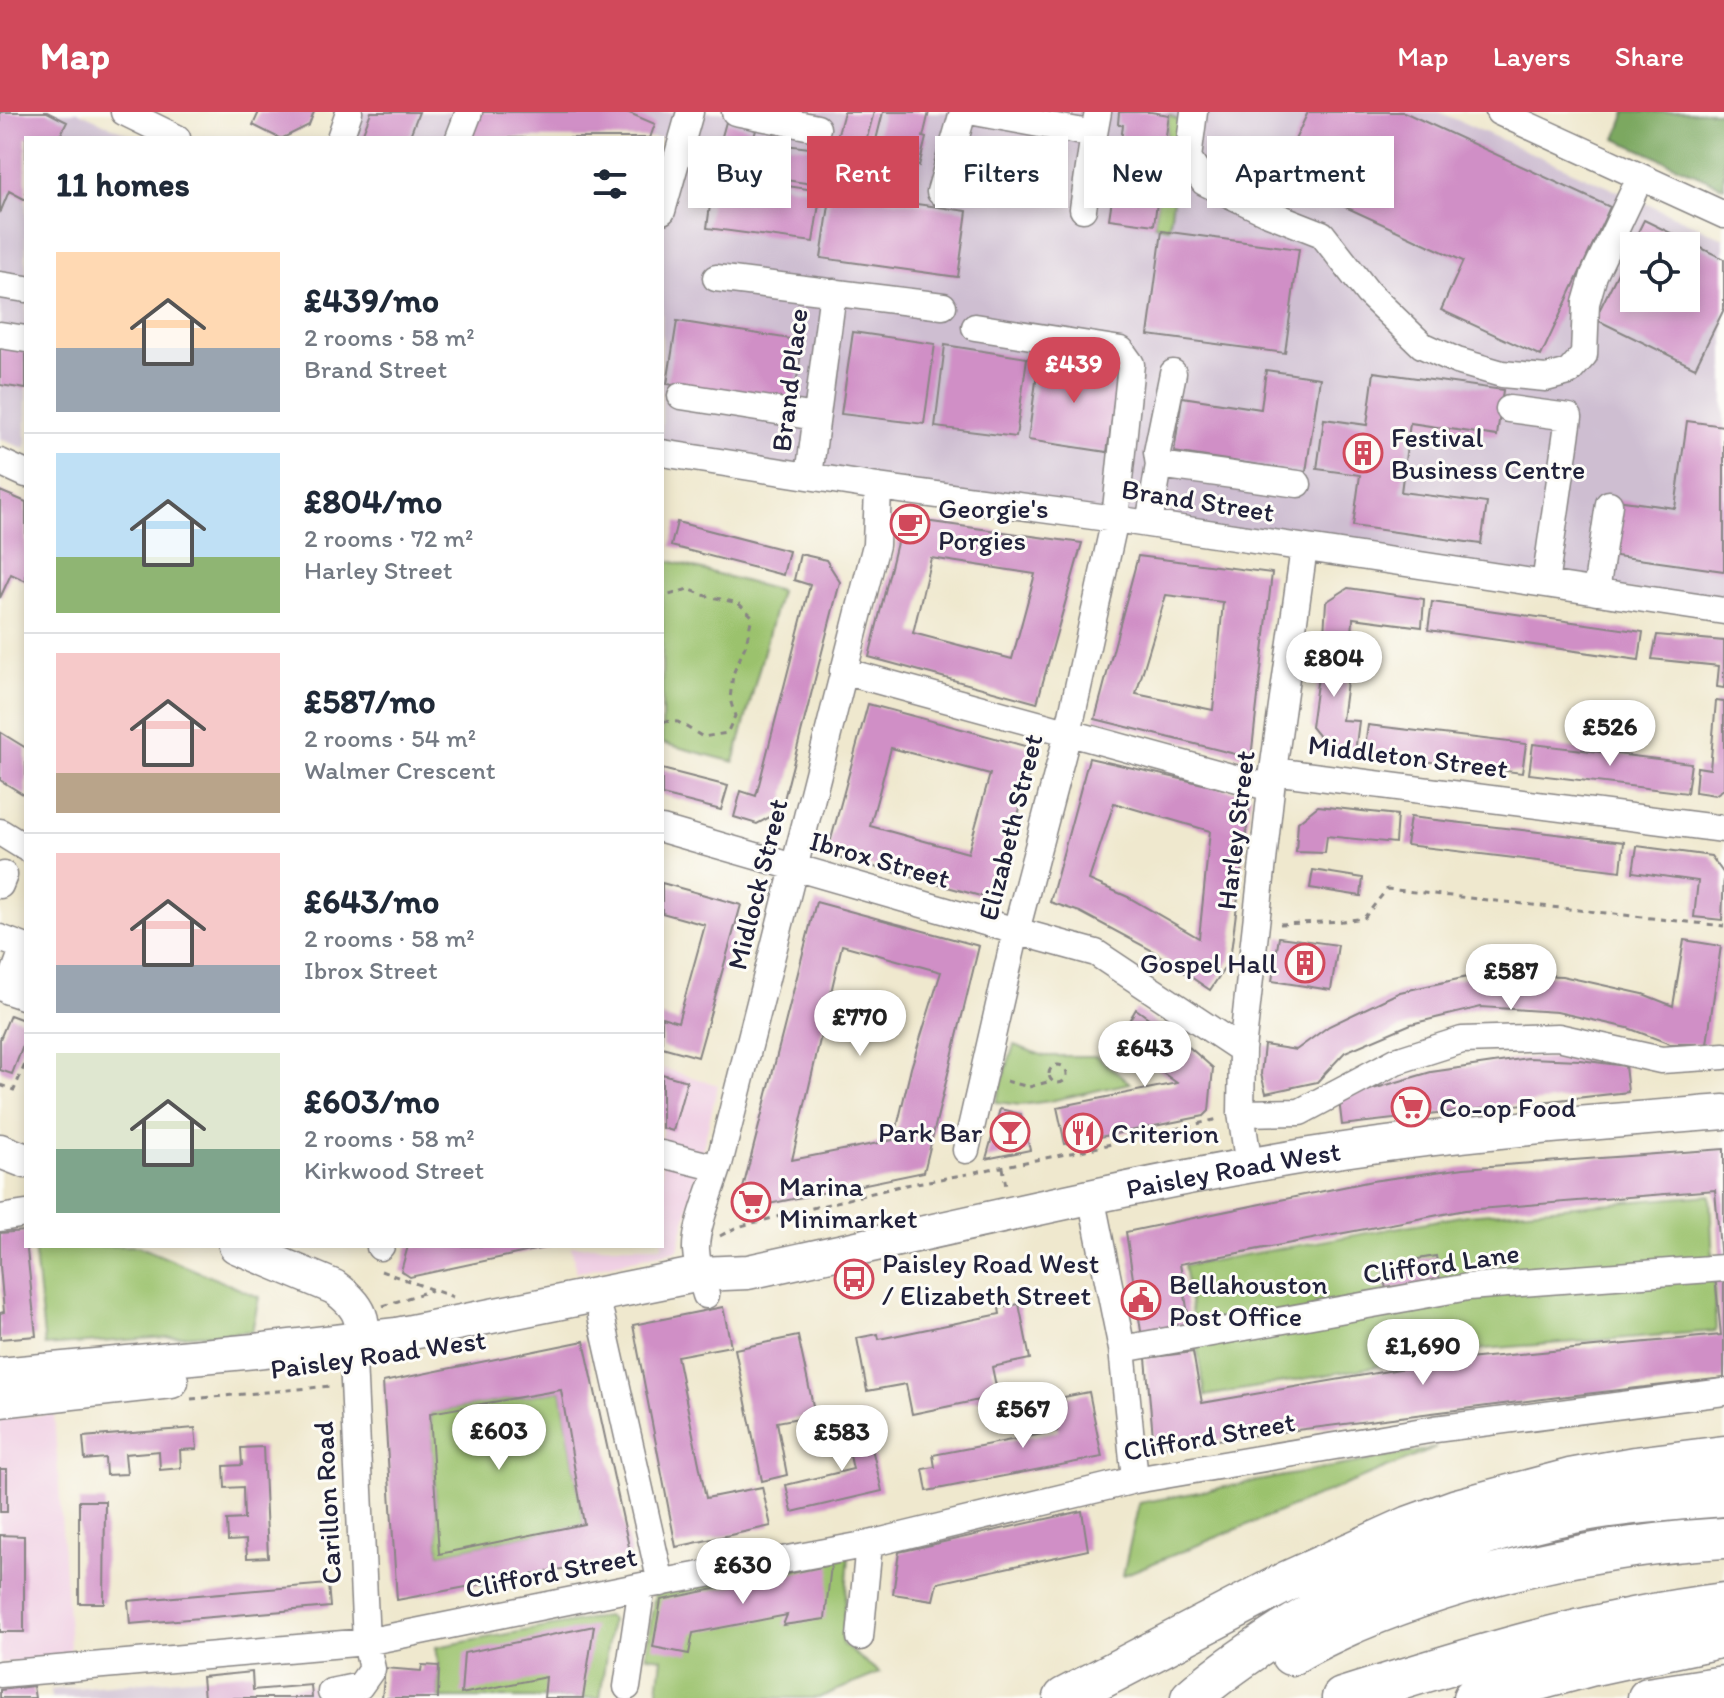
<!DOCTYPE html>
<meta charset="utf-8">
<style>
body{margin:0;font-family:Itim,sans-serif;background:#f6f6f7;color:#1f2937;height:100vh;display:flex;flex-direction:column;font-size:30px;white-space:nowrap}
*{box-sizing:border-box;margin:0}
p{font-size:26px;color:#747a83}
.icon{flex:none;width:44px;height:44px;fill:none;stroke:currentColor;stroke-width:2;stroke-linecap:round;stroke-linejoin:round}
.map{position:relative;flex:1;overflow:hidden}
.panel{position:absolute;left:24px;top:24px;width:640px;height:1112px;display:flex;flex-direction:column;background:#fff;border-radius:0px;box-shadow:0 4px 12px #0003}
.panel>*{flex:none}
.guide{position:absolute;left:688px;top:24px;width:760px;height:72px;display:flex;gap:16px}
.fabs{position:absolute;left:1620px;top:120px;display:grid;gap:16px}
.fabs a{display:grid;place-items:center;width:80px;height:80px;border-radius:0px;background:#fff;box-shadow:0 4px 12px #0003;font-size:40px}
.price{position:absolute;translate:-50% -68px;padding:0 18px;border-radius:28px;background:#fff;color:#222;font-size:26px;line-height:52px;filter:drop-shadow(0 2px 4px #0008)}
.price::after{content:'';position:absolute;left:50%;top:48px;width:24px;height:18px;margin-left:-12px;background:inherit;clip-path:polygon(0 0,100% 0,50% 100%)}
.price.active{background:#d1495b;color:#fff}
ul{padding:0;list-style:none}
li{display:flex;align-items:center;gap:24px;height:200px;padding:0 32px}
li+li{border-top:2px solid #e0e1e3}
li span{display:grid;place-items:center;flex:none;width:224px;height:160px;border-radius:0px;color:#555}
li>.icon{margin-inline-start:auto}
span .icon{width:96px;height:96px;fill:#fffc;stroke-width:1}
li b{font-size:34px}
h2{display:flex;justify-content:space-between;align-items:center;height:96px;padding:0 32px;font-size:34px}
.tag{padding:0 28px;border-radius:0px;background:#fff;box-shadow:0 4px 12px #0003;font-size:28px;line-height:72px}
.tag.active{background:#d1495b;color:#fff}
header{display:flex;align-items:center;gap:48px;box-sizing:border-box;height:112px;padding:0 40px;background:#d1495b;color:#fff}
header strong{font-size:38px}
nav{display:flex;gap:44px;margin-inline-start:auto;font-size:28px}
.map>svg:first-child{display:block}
.built{fill:#f0d0e4}
.industrial{fill:#cebed1;fill-rule:evenodd}
.green{fill:#9bc26d;stroke:#5e7254;stroke-width:2}
.forest{fill:#7ca860;stroke:#4f654e;stroke-width:2}
.building{fill:#d08fc6;fill-rule:evenodd}
.lines{fill:none;stroke-linecap:round;stroke-linejoin:round}
.minor-casing{stroke:#888584;stroke-width:29}
.major-casing{stroke:#888584;stroke-width:37}
.highway-casing{stroke:#888584;stroke-width:43}
.path{stroke:#888584;stroke-width:3;stroke-dasharray:6 6;stroke-linecap:butt}
.minor{stroke:#fff;stroke-width:26}
.major{stroke:#fff;stroke-width:34}
.highway{stroke:#fff;stroke-width:40}
.labels{text-anchor:middle;dominant-baseline:central;stroke-width:6;stroke-linejoin:round;paint-order:stroke}
.street-label{font-size:28px;fill:#22223b;stroke:#fdfcf7}
.poi-label{font-size:28px;fill:#22223b;stroke:#fdfcf7;text-anchor:start}
</style>
<header>
<strong>Map</strong>
<nav><a>Map</a><a>Layers</a><a>Share</a></nav>
</header>
<div class="map">
<svg width="1724" height="1586" viewBox="0 0 1724 1586">
<rect width="100%" height="100%" fill="#fdfcf7"/>
<filter id="ink" filterUnits="userSpaceOnUse"><feTurbulence type="fractalNoise" baseFrequency=".0125" numOctaves="2"/><feDisplacementMap in="SourceGraphic" scale="16" xChannelSelector="R" yChannelSelector="G"/><feConvolveMatrix kernelMatrix="1 2 1 2 8 2 1 2 1" color-interpolation-filters="sRGB"/></filter>
<filter id="wash" filterUnits="userSpaceOnUse"><feTurbulence type="fractalNoise" baseFrequency=".006" numOctaves="4" result="noise"/><feDisplacementMap in="SourceGraphic" scale="32" xChannelSelector="R" yChannelSelector="G"/><feGaussianBlur stdDeviation="1.8" result="paint"/><feColorMatrix in="noise" values="0 0 0 0 0 0 0 0 0 0 0 0 0 0 0 0 0 1.4 0 .05"/><feComposite in="paint" operator="in"/></filter>
<g filter="url(#wash)">
<rect width="100%" height="100%" fill="#efe8ce"/>
<path class="built" d="M662,956L718,973L678,1138L576,1160L571,1134H662Z
M54,1302L71,1548L0,1551V1307Z"/>
<path class="industrial" d="M0,0H79L137,26H26V337L0,327Z
M353,0H1439L1724,126V492L662,340V26H344ZM1634,134H1686V186H1634Z
M202,1565L204,1586H51L50,1578Z"/>
<path class="green" d="M1169,3L1184,11L1169,116L1154,113Z
M662,447L780,479L734,650L662,631Z
M1014,933L1044,944H1096L1130,971L1050,989L1020,993L996,990Z
M1710,1083L1716,1219L1472,1238L1205,1284L1184,1154L1466,1103Z
M34,1134H138L259,1185L252,1219L45,1234Z
M561,1278L584,1412L439,1442L430,1301Z
M1436,1336L1124,1463H1123L1139,1391Z
M849,1445L842,1532L880,1561L818,1586H657L662,1546L646,1544L655,1480Z
M607,1504L611,1508L600,1586H438L439,1554L436,1535Z"/>
<path class="forest" d="M1626,0H1724V75L1616,27Z"/>
<g id="blocks">
<path class="building" d="M0,0H47L67,10L59,26H26V88L9,79L0,101Z
M259,0H314L309,13L283,26H279L253,13Z
M371,0H419L409,26H361Z
M477,0H627L655,12L650,26H466Z
M844,0H874L853,78L744,62L714,53L726,10L756,18L753,29L833,39Z
M883,0H929L923,25L926,26L919,54L913,52L907,79L866,68Z
M1119,0H1151L1169,3L1162,51L1119,45L1123,13L1118,12Z
M1308,0H1404L1610,95L1541,244L1441,198L1463,149L1278,64Z
M981,31L1010,35L1009,40L1059,48L1053,91L980,81L983,63L977,62Z
M1111,54L1161,61L1154,113L1109,107L1114,74L1108,73Z
M714,63L821,79L813,130L707,116Z
M831,80L967,99L958,165L821,146Z
M1644,108L1724,147V197L1695,256L1595,207ZM1634,134H1686V186H1634Z
M1162,119L1299,137L1285,241L1148,223Z
M677,209L803,229L793,291L667,272Z
M853,220L935,232L924,312L841,302Z
M0,231L26,234V277L0,273Z
M945,233L1027,246L1016,325L935,315Z
M1039,247L1120,258L1107,340L1028,328Z
M1266,258L1320,266L1306,360L1174,340L1182,285L1261,297Z
M1374,260L1503,278L1497,324L1410,311L1401,380L1487,391L1481,432L1353,414L1360,363L1317,357L1324,307L1367,313Z
M1687,309L1724,314V459L1609,443L1616,388L1675,396Z
M0,379L26,390V469L11,462L0,486Z
M903,406L1082,431L1037,591L869,545ZM931,446L1035,462L1012,547L913,521Z
M677,410L789,439L783,463L671,434Z
M800,442L826,448L840,470L781,699L757,712L734,705L741,679L756,684L810,473L794,468Z
M1138,444L1272,461L1251,646L1095,607ZM1166,483L1223,490L1213,598L1136,582Z
M1348,476L1424,487L1422,515L1353,506L1352,526L1324,522L1326,490Z
M1432,490L1643,520L1639,548L1428,518Z
M1657,523L1724,529V576L1717,575L1719,554L1652,547Z
M1323,528L1352,532L1342,608L1359,609L1355,641L1328,636L1311,615Z
M1716,589L1724,590V677L1715,683L1695,680L1697,655L1710,657Z
M868,592L1036,637L995,788L827,742ZM891,636L990,662L968,741L870,714Z
M1368,613L1526,632L1522,661L1364,642Z
M0,620L26,636V684L0,668Z
M1533,632L1691,651L1687,681L1529,662Z
M1089,646L1251,683L1230,848L1210,878L1153,839L1080,800L1050,790ZM1114,691L1210,719L1199,826L1128,785L1089,768Z
M662,657L728,674L721,698L662,683Z
M1318,694L1397,703L1395,731L1327,724L1325,741L1296,740L1298,710Z
M1410,705L1624,730L1621,759L1406,733Z
M1637,734L1711,744L1724,762L1722,808L1694,805L1698,769L1633,760Z
M1313,758L1363,766L1361,784L1310,776Z
M662,771L741,793L698,945L662,935V905L678,910L705,813L662,801Z
M816,790L979,834L924,1060L745,1097L740,1088ZM842,833L941,860L911,956L894,1028L792,1048Z
M1279,825L1338,833L1331,878L1272,869Z
M1684,828L1721,834L1707,932H1670L1628,916L1557,900L1481,895L1411,912L1345,940L1317,970L1266,981L1261,962L1264,933L1296,938L1329,914L1400,880L1485,861L1562,864L1643,882L1673,894Z
M1136,897L1189,935L1213,956L1209,999L1204,1004L1065,1032L1057,995L1177,971L1117,929Z
M10,903L26,909V926L12,962L0,958V927Z
M1528,946L1580,948L1625,954L1628,980L1342,1013L1339,987L1431,960Z
M662,962L687,969L673,1019L662,1016Z
M1000,997L1021,1002L1030,1038L986,1047Z
M1724,1037V1149H1721L1715,1078L1465,1098L1180,1152L1190,1215L1142,1226L1126,1120L1372,1069L1464,1056Z
M25,1119L36,1224L0,1227V1201L4,1200L0,1154V1121Z
M408,1134H549V1135L410,1165L401,1159Z
M1436,1144L1440,1169L1386,1178L1382,1153Z
M1715,1164H1724V1266L1559,1285L1154,1336L1146,1246L1193,1240L1202,1291L1446,1249L1721,1223Z
M1019,1192L1030,1247L992,1255L998,1284L912,1302L906,1272L867,1279L857,1226L878,1222L879,1227L1000,1202L999,1196Z
M723,1195L731,1234L677,1244L706,1386L762,1375L771,1414L676,1435L633,1213Z
M798,1224L815,1303L777,1310L787,1363L762,1369L735,1237Z
M584,1229L631,1444L397,1488L383,1270ZM561,1278L584,1412L439,1442L430,1301Z
M1089,1280L1102,1345L927,1379L923,1357L935,1355L933,1343L1058,1319L1054,1299L1066,1296L1064,1285Z
M864,1302L882,1379L792,1400L786,1373L853,1357L842,1307Z
M195,1316L197,1337L180,1338L181,1356L160,1358L159,1339L125,1342L127,1362L106,1363L105,1346L85,1348L83,1325Z
M263,1335L268,1445L247,1446L246,1428L228,1429L227,1408L244,1407L243,1375L225,1376L224,1354L242,1353L241,1336Z
M0,1357H7V1400H0Z
M79,1389H105L104,1491H79Z
M1082,1399L1088,1438L937,1471L933,1488L893,1482L899,1440Z
M0,1423L24,1424V1520H0Z
M831,1453L825,1507L783,1513L787,1503L693,1521L689,1542L653,1535L661,1488Z
M328,1472L330,1495L130,1512L128,1489Z
M594,1514L583,1586H544L546,1565L461,1582L464,1541Z
M422,1553L439,1554L438,1586H382L385,1556L421,1559Z
M252,1560L253,1578L311,1573L312,1586H204L202,1565Z
M33,1574L35,1586H0V1578Z"/>
</g>
</g>
<g filter="url(#ink)">
<use href="#blocks" fill-opacity="0" stroke="#888584" stroke-width="2"/>
<g class="lines">
<g class="minor-casing">
<path id="minor" d="M124,0L177,26
M735,0L817,16
M975,0L1094,22L1098,0
M1194,0L1188,46L1204,70L1266,100L1322,122L1368,181L1422,233L1457,249L1502,262L1546,266L1569,260L1584,243L1586,191L1594,163L1640,66
M1499,0L1724,103
M340,26L349,0
M459,26L469,0
M940,80L963,0
M1083,97L1094,22
M662,99L690,0
M716,166L943,194
M0,173L26,177
M0,223L26,227
M681,284L816,305
M1509,297L1569,305L1545,472
M662,341L878,375L1115,407L1724,499
M0,350L26,362
M1159,353L1298,372
M809,364L833,180
M1149,412L1159,353L1157,340L1173,261
M1596,480L1609,392
M843,559L1271,676
M1273,659L1724,717
M662,717L1016,819L1096,841L1242,938
M0,720L26,736
M0,773L4,763
M0,826L24,835L8,879L26,885
M1241,1001L1300,1000L1396,949L1462,928L1558,925L1661,948L1724,944
M966,1038L1016,819L1068,621L1115,407L1131,252L1121,238L975,215
M662,1042L718,1056
M1249,1054L1241,1001L1242,938L1273,659L1304,436
M1091,1084L1122,1237L1135,1368
M0,1106L26,1102
M380,1135L381,1134
M706,1183C702,1169 697,1154 696,1138C695,1116 711,1079 718,1056L876,433L878,375
M601,1204L661,1471
M1122,1237L1468,1175L1724,1156
M860,1525L869,1432
M0,1562L366,1530L642,1474L869,1432L1135,1368L1435,1317L1724,1280
M627,1575L642,1474
M331,1580L360,1574L372,1557L366,1530L353,1248"/>
</g>
<g class="major-casing">
<g id="major">
<path d="M0,1039L26,1049"/>
<path d="M236,1134L334,1175C365,1197 368,1214 353,1247"/>
<path id="s1" d="M0,1263L255,1239L397,1223L700,1162L748,1160C935,1120 1121,1074 1310,1043C1447,1021 1585,1011 1724,1000"/>
<path d="M0,1288L171,1269"/>
</g>
</g>
<g class="highway-casing">
<path id="highway" d="M1291,1543C1311,1530 1334,1520 1356,1510C1468,1462 1602,1433 1724,1426
M1064,1586L1288,1469L1410,1414L1457,1397L1570,1367L1635,1355L1724,1344
M1191,1586C1218,1562 1249,1541 1280,1521C1372,1463 1476,1418 1584,1399C1630,1391 1677,1388 1724,1384
M1342,1586C1468,1546 1593,1507 1724,1491
M1473,1586L1590,1554L1724,1525
M1648,1586L1724,1574"/>
</g>
<path class="path" d="M662,490L663,485L688,477L703,483L738,491L752,504L746,532L733,562L730,587L735,604L727,621L703,625L678,610L662,609
M1280,812L1343,809L1364,806L1387,777L1724,814
M1049 962a9 9 0 1 1 18 0a9 9 0 1 1-18 0Z
M1006,969L1029,975L1051,969
M0,973L14,978L26,950
M1003,1055L1006,1075
M975,1060L1081,1039L1218,1007
M720,1124L737,1115L900,1074L968,1062
M381,1159L453,1185
M383,1194L432,1178
M191,1287L331,1274"/>
<use href="#minor" class="minor"/>
<use href="#major" class="major"/>
<use href="#highway" class="highway"/>
</g>
</g>
<defs>
<g id="building-ring" transform="scale(2)"><circle r="9.5" fill="#fdfcf7" stroke="#d1495b" stroke-width="1.5"/><path d="M-4-6H4V6H1V3H-1V6H-4ZM-2.5-4.3h1.7v1.8h-1.7ZM.8-4.3h1.7v1.8H.8ZM-2.5-1h1.7V.8h-1.7ZM.8-1h1.7V.8H.8Z" fill="#d1495b"/></g>
<g id="cafe-ring" transform="scale(2)"><circle r="9.5" fill="#fdfcf7" stroke="#d1495b" stroke-width="1.5"/><path d="M-5.5-4.5H6V0H3Q3 3.5 0 3.5H-2.5Q-5.5 3.5-5.5 0ZM3-3.2v2h1.7v-2ZM-6 4.5H4V6H-6Z" fill="#d1495b"/></g>
<g id="supermarket-ring" transform="scale(2)"><circle r="9.5" fill="#fdfcf7" stroke="#d1495b" stroke-width="1.5"/><path d="M-6-5.5h2.5l.6 2H6L4.5 2H-2.5L-4.4-4H-6ZM-1.5 3.2a1.3 1.3 0 1 0 .1 0ZM3 3.2a1.3 1.3 0 1 0 .1 0Z" fill="#d1495b"/></g>
<g id="bar-ring" transform="scale(2)"><circle r="9.5" fill="#fdfcf7" stroke="#d1495b" stroke-width="1.5"/><path d="M-6-5H6L.8 .8V4.5H3.5V6h-7V4.5H-.8V.8Z" fill="#d1495b"/></g>
<g id="restaurant-ring" transform="scale(2)"><circle r="9.5" fill="#fdfcf7" stroke="#d1495b" stroke-width="1.5"/><path d="M-5-6h1v4h1v-4h1v4h1v-4h1v5L-1.5 .5V6h-2V.5L-5-1ZM5-6V6H3V1.5H1.5Q1.5-4 5-6Z" fill="#d1495b"/></g>
<g id="bus-ring" transform="scale(2)"><circle r="9.5" fill="#fdfcf7" stroke="#d1495b" stroke-width="1.5"/><path d="M-5-6H5V4H4V6H2V4H-2V6H-4V4H-5ZM-3.5-4V0h7V-4ZM-3.5 1.2v1.5H-2V1.2ZM2 1.2v1.5H3.5V1.2Z" fill="#d1495b"/></g>
<g id="civic-ring" transform="scale(2)"><circle r="9.5" fill="#fdfcf7" stroke="#d1495b" stroke-width="1.5"/><path d="M-.6-6.5H3V-4.5H.6V-3L4-1V1h2V6H-6V1h2V-1L-.6-3ZM-1.2 2.5V6h2.4V2.5Z" fill="#d1495b"/></g>
</defs>
<g fill-rule="evenodd">
<use href="#building-ring" x="1363" y="341"/>
<use href="#cafe-ring" x="910" y="412"/>
<use href="#building-ring" x="1305" y="851"/>
<use href="#supermarket-ring" x="1411" y="995"/>
<use href="#bar-ring" x="1010" y="1020"/>
<use href="#restaurant-ring" x="1083" y="1021"/>
<use href="#supermarket-ring" x="751" y="1090"/>
<use href="#bus-ring" x="854" y="1167"/>
<use href="#civic-ring" x="1141" y="1188"/>
</g>
<g class="labels">
<g class="street-label">
<text transform="translate(789 268) rotate(-83)">Brand Place</text>
<text transform="translate(1198 388) rotate(9)">Brand Street</text>
<text transform="translate(1408 644) rotate(7)">Middleton Street</text>
<text transform="translate(1010 715) rotate(-76)">Elizabeth Street</text>
<text transform="translate(1235 718) rotate(-83)">Harley Street</text>
<text transform="translate(880 747) rotate(16)">Ibrox Street</text>
<text transform="translate(757 772) rotate(-76)">Midlock Street</text>
<text stroke="none"><textPath href="#s1" startOffset="1252">Paisley Road West</textPath></text>
<text transform="translate(1441 1151) rotate(-8)">Clifford Lane</text>
<text transform="translate(378 1242) rotate(-8)">Paisley Road West</text>
<text transform="translate(1209 1324) rotate(-10)">Clifford Street</text>
<text transform="translate(327 1391) rotate(-93)">Carillon Road</text>
<text transform="translate(551 1460) rotate(-11)">Clifford Street</text>
</g>
<g class="poi-label">
<text x="1391" y="325">Festival<tspan x="1391" dy="32">Business Centre</tspan></text>
<text x="938" y="396">Georgie's<tspan x="938" dy="32">Porgies</tspan></text>
<text x="1277" y="851" text-anchor="end">Gospel Hall</text>
<text x="1439" y="995">Co-op Food</text>
<text x="982" y="1020" text-anchor="end">Park Bar</text>
<text x="1111" y="1021">Criterion</text>
<text x="779" y="1074">Marina<tspan x="779" dy="32">Minimarket</tspan></text>
<text x="882" y="1151">Paisley Road West<tspan x="882" dy="32">/ Elizabeth Street</tspan></text>
<text x="1169" y="1172">Bellahouston<tspan x="1169" dy="32">Post Office</tspan></text>
</g>
</g>
</svg>
<div class="fabs">
<a><svg class="icon" aria-label="locate" viewBox="0 0 24 24"><circle cx="12" cy="12" r="6"/><path d="M12 2v4M12 18v4M2 12h4M18 12h4"/></svg></a>
</div>
<b class="price active" style="left:1074px;top:293px">£439</b>
<b class="price" style="left:1334px;top:587px">£804</b>
<b class="price" style="left:1610px;top:656px">£526</b>
<b class="price" style="left:1511px;top:900px">£587</b>
<b class="price" style="left:860px;top:946px">£770</b>
<b class="price" style="left:1145px;top:977px">£643</b>
<b class="price" style="left:1423px;top:1275px">£1,690</b>
<b class="price" style="left:1023px;top:1338px">£567</b>
<b class="price" style="left:499px;top:1360px">£603</b>
<b class="price" style="left:842px;top:1361px">£583</b>
<b class="price" style="left:743px;top:1494px">£630</b>
<div class="guide">
<a class="tag">Buy</a>
<a class="tag active">Rent</a>
<a class="tag">Filters</a>
<a class="tag">New</a>
<a class="tag">Apartment</a>
</div>
<section class="panel">
<h2>11 homes<svg class="icon" aria-label="filters" viewBox="0 0 24 24"><path d="M4 7h16M4 17h16"/><circle cx="9" cy="7" r="2"/><circle cx="15" cy="17" r="2"/></svg></h2>
<ul>
<li><span style="background:linear-gradient(#ffd9b3 60%,#9aa5b1 0)"><svg class="icon" aria-label="home" viewBox="0 0 24 24"><path d="M3 11l9-7 9 7M6 9v11h12V9"/></svg></span><div><b>£439/mo</b><p>2 rooms · 58 m²</p><p>Brand Street</p></div></li>
<li><span style="background:linear-gradient(#bfe0f5 65%,#8fb573 0)"><svg class="icon" aria-label="home" viewBox="0 0 24 24"><path d="M3 11l9-7 9 7M6 9v11h12V9"/></svg></span><div><b>£804/mo</b><p>2 rooms · 72 m²</p><p>Harley Street</p></div></li>
<li><span style="background:linear-gradient(#f6c9c9 75%,#b9a48a 0)"><svg class="icon" aria-label="home" viewBox="0 0 24 24"><path d="M3 11l9-7 9 7M6 9v11h12V9"/></svg></span><div><b>£587/mo</b><p>2 rooms · 54 m²</p><p>Walmer Crescent</p></div></li>
<li><span style="background:linear-gradient(#f6c9c9 70%,#9aa5b1 0)"><svg class="icon" aria-label="home" viewBox="0 0 24 24"><path d="M3 11l9-7 9 7M6 9v11h12V9"/></svg></span><div><b>£643/mo</b><p>2 rooms · 58 m²</p><p>Ibrox Street</p></div></li>
<li><span style="background:linear-gradient(#dfe7d0 60%,#7fa58c 0)"><svg class="icon" aria-label="home" viewBox="0 0 24 24"><path d="M3 11l9-7 9 7M6 9v11h12V9"/></svg></span><div><b>£603/mo</b><p>2 rooms · 58 m²</p><p>Kirkwood Street</p></div></li>
</ul>
</section>
</div>
